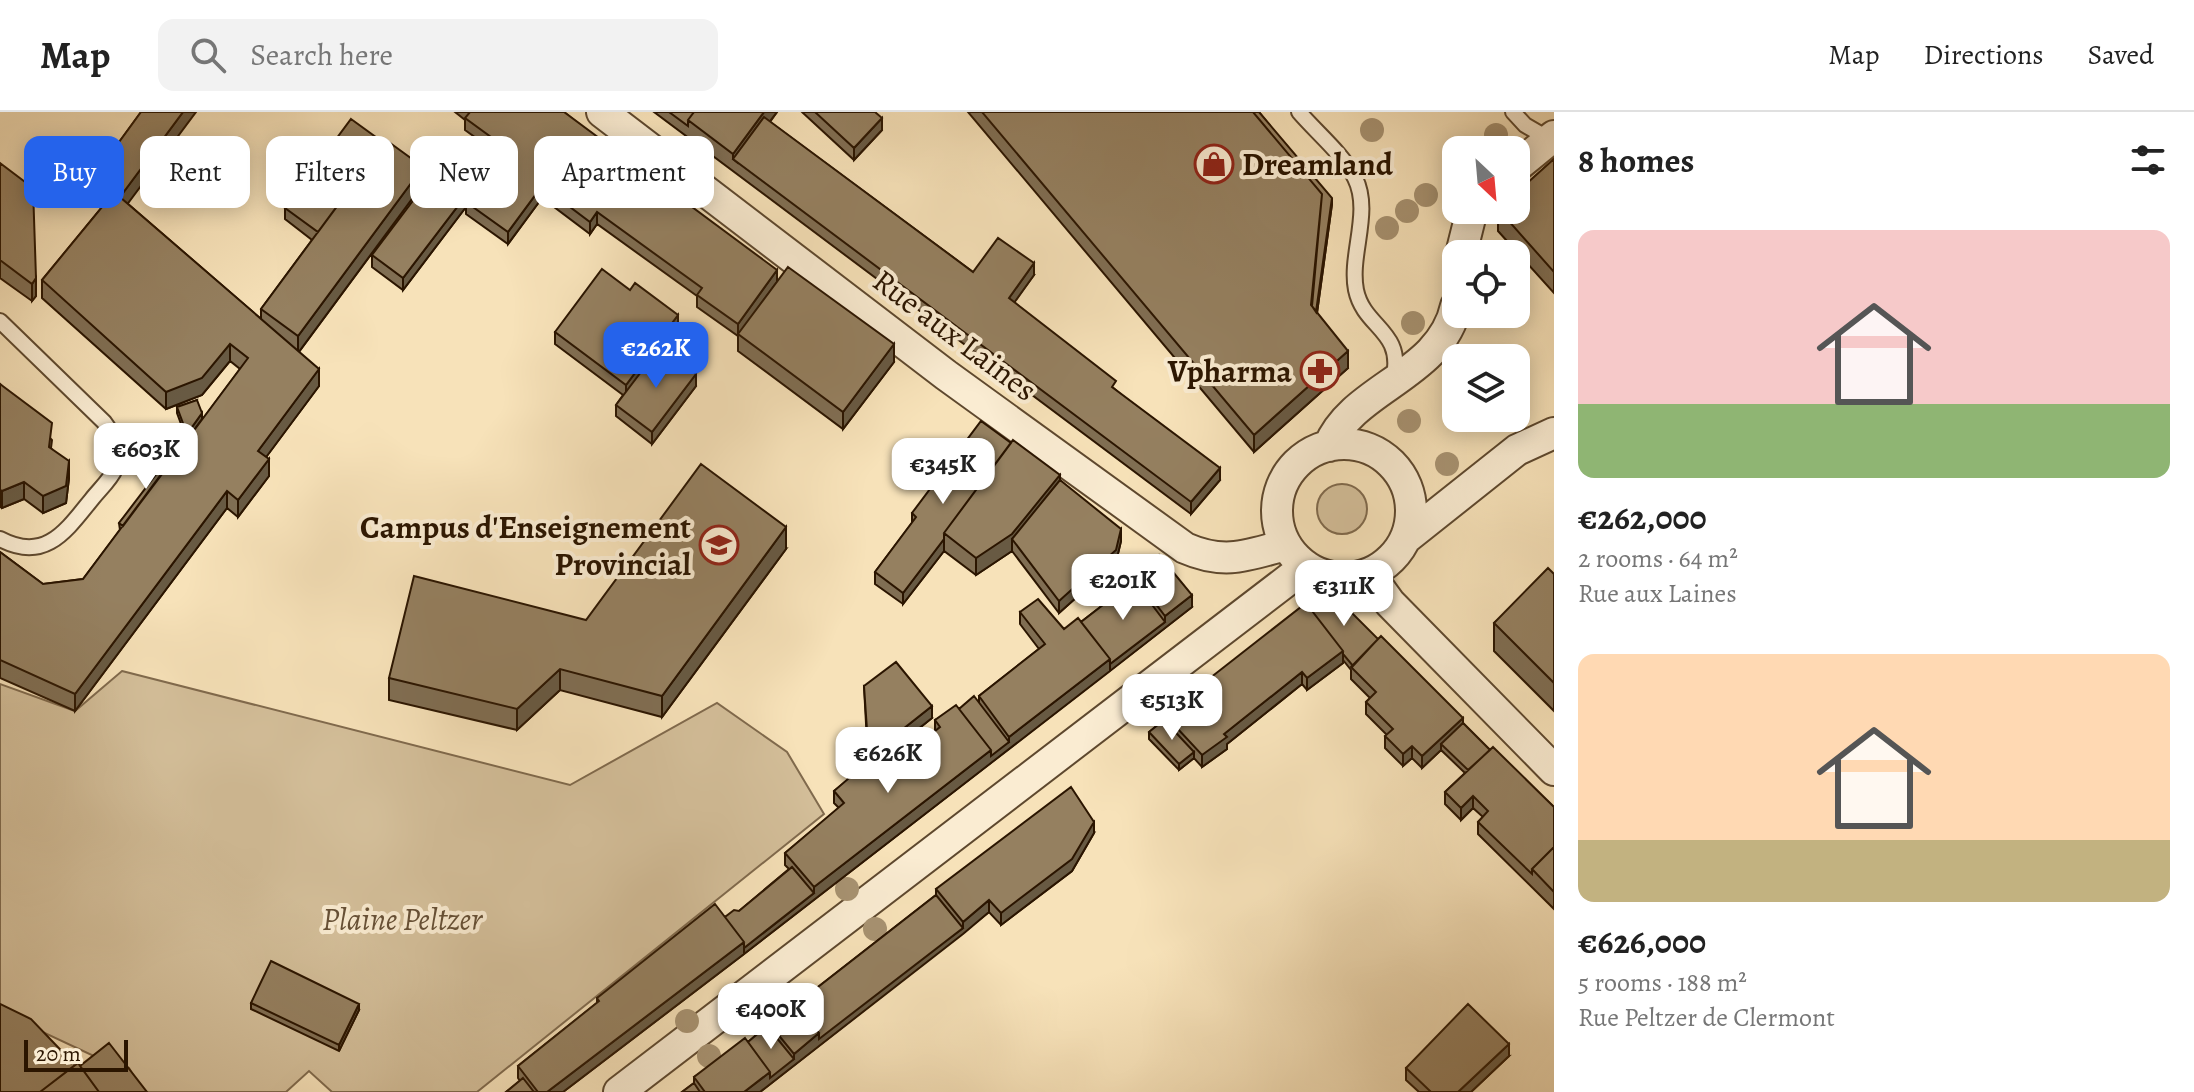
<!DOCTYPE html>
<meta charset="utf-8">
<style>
body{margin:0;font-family:Alegreya,serif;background:#f2f2f2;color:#222;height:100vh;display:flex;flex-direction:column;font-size:30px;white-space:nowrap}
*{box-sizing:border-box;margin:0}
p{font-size:26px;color:#767676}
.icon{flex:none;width:44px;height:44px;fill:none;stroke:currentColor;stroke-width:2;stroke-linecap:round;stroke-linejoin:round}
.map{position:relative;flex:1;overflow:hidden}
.side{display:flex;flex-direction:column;background:#fff;width:640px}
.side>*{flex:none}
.guide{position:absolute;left:24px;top:24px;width:760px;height:72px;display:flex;gap:16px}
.needle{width:52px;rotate:154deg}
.controls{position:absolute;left:1442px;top:24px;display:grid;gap:16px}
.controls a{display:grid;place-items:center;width:88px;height:88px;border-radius:16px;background:#fff;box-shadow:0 4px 20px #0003;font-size:40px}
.scale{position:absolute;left:24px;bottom:20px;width:104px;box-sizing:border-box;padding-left:8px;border:4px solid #2b1500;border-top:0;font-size:22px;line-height:28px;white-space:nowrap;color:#2b1500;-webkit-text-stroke:6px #faecd2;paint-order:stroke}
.price{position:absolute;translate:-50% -68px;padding:0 18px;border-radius:16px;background:#fff;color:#222;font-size:26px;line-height:52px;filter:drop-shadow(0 2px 4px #0008)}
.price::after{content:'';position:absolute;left:50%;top:48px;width:24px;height:18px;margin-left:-12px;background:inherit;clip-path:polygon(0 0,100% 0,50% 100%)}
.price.on{background:#2563eb;color:#fff}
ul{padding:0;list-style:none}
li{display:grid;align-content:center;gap:16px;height:424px;padding:0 24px}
li span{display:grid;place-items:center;height:248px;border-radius:16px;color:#555}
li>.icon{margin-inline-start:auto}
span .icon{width:144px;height:144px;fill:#fffc;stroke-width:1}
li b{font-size:34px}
h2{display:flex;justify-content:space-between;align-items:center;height:96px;padding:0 24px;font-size:34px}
.pill{padding:0 28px;border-radius:16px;background:#fff;box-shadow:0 4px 20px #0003;font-size:28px;line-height:72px}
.pill.on{background:#2563eb;color:#fff}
header{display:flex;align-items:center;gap:48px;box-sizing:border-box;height:112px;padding:0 40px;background:#fff;border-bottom:2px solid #e0e0e0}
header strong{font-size:38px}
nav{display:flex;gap:44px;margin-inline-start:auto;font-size:28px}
.search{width:560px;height:72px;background:#f2f2f2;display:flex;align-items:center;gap:20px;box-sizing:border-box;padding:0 28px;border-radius:16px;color:#767676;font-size:30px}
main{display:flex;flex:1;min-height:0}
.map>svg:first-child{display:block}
.green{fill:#d4bf9a;stroke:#806a4d;stroke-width:2}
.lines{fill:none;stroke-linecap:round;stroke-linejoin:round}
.service-casing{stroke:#5e482e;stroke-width:18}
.minor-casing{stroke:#5e482e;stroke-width:34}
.service{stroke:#faecd2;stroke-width:14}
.minor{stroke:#faecd2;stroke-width:30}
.tree{fill:#a79271}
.wall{fill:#806e53;stroke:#2b1500;stroke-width:2}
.shaded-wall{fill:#685a43;stroke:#2b1500;stroke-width:2}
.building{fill:#958060;stroke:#2b1500;stroke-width:2}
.labels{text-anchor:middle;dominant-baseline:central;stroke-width:8;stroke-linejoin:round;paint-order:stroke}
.poi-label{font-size:32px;font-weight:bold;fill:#2b1500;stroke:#faecd2;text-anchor:end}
.street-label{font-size:32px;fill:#2b1500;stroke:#faecd2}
.park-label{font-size:32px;font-style:italic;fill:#665036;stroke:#faecd2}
</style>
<header>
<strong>Map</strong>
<div class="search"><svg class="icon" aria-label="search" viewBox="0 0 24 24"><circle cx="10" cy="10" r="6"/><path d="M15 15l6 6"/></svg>Search here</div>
<nav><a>Map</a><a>Directions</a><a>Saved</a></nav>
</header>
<main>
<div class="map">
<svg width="1554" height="980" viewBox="0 0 1554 980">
<rect width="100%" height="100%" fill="#f7e2b9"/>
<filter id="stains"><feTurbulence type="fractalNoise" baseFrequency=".0025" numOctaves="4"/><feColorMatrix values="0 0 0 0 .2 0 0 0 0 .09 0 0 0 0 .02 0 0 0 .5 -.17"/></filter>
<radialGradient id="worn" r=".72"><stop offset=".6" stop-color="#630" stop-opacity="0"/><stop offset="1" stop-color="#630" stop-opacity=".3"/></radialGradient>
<path class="green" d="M1317 397a25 25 0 1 1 50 0a25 25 0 1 1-50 0Z
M122,559L570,673L717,591L787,640L824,702L477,980H332L309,959L286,980H143L129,956L113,953L0,900V572L75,599Z"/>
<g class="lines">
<g class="service-casing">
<path id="service" d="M1299,0C1317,21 1343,42 1355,66C1372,100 1349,143 1356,178C1364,216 1403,218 1394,264
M1513,0L1525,13L1549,27
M0,209L104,310C113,322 122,340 115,357C111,367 99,378 92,387C66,419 45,451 0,427"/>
</g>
<g class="minor-casing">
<path id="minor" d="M602,0L946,263L1185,436C1224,453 1246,444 1285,433
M1516,55L1554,24
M1461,142L1472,98
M1277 399a67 67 0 1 1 134 0a67 67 0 1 1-134 0Z
M1329,334C1353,275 1441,264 1456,194
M1405,427L1517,338L1554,321
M1369,462L1390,491L1554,658
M619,980L1306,454"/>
</g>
<use href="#service" class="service"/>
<use href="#minor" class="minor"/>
</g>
<g class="tree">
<circle cx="1372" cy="18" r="12"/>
<circle cx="1496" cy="23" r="12"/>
<circle cx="1426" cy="83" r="12"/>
<circle cx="1407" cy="99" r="12"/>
<circle cx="1387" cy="116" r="12"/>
<circle cx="1413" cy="211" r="12"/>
<circle cx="1409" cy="309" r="12"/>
<circle cx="1447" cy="352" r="12"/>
<circle cx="847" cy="777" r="12"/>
<circle cx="875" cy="817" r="12"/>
<circle cx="687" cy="909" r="12"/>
<circle cx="709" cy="944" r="12"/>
</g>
<path class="wall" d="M141,0L128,92L261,207V197L312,128L285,107V96L423,72L299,240L319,274L266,345L269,364L238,405L227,396L75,599L0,566V440L43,472L83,467L120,418L119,411L174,346L240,257L230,249L202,283L166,297L42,186V168L103,94L102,79L98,76V59Z
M455,0H564L777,170L894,250L843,317L738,239V223V224L697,195V184L597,112L590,122L542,86L508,132L466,102V95L403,178L372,155V143L480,72L501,44L465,18V8Z
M654,0H777L770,10L973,160L1034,163L1014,190L1220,368L1191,402Z
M802,0H875L882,18L854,48Z
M968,0H1259L1332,92L1317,201L1348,256L1254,340Z
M1554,47V181L1498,119V98Z
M0,51L36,184L32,189L0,166Z
M678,215L662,236L696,274L652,332L616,304V293L623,283L555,232V220Z
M0,272L52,328L51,336L69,366L66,391L43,401L24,387L2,396L0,395Z
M197,288L187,328L177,301V295Z
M1060,368L1121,429L1116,450L1059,501L1012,439L976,463L944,439L903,492L875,472V460L912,411V401Z
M786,437L662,605L560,578L517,618L389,588V566L586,508Z
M1554,462V599L1494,539V511Z
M1134,463L1192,495L744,842L563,980H506L520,969L518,966V954L597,891V886L725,805L739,799L789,757L785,753V741L839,696L834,691V679L882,641L867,630L864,574L932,606L887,642L895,651L935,619V608L959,597L979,591V584L1039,537L1020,512V500L1064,517L1081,510L1134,469Z
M1309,495L1463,611L1490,638L1554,695V797L1478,722V710L1483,705L1473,696L1461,708L1445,692V680L1465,661L1441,638L1422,656L1412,646L1403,654L1385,636V624L1387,623L1366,602V590L1370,586L1351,567V558L1343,548V551L1307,578L1302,572L1227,632V637L1202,655L1194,646L1179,658L1149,627V620L1164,608V602Z
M1094,721L1072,759L1001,813L989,800L760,980H682L694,971V965L748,930L767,914V909L795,893L936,783V777Z
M251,891L359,898L339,939L251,897Z
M1509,944L1471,980H1419L1406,968V956Z"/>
<path class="shaded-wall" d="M183,0H196L120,102V85Z
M764,0H777L738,51L733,47V42Z
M882,6V18L854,48V36Z
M423,55V72L298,241V224Z
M480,65V77L466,90V95L403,178V166Z
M542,74V86L508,132V120Z
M1332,86V92L1315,215V209Z
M597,100V112L590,122V110Z
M1034,151V163L1009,198V186Z
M777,158V170L738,224V212Z
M36,166V184L32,189V172Z
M678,203V215L626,285V273Z
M230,232V249L202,283L166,297V280Z
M894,232V250L843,317V300Z
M1348,239V256L1254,340V323Z
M319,257V274L258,356V339Z
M696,262V274L652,332V320Z
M202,301V307L187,328V322Z
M269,347V364L238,405V388Z
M69,349V366L66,391L43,401V384Z
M1220,356V368L1191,402V390Z
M1060,363V380L1012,427V439L976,463V446Z
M24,370V387L2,396V379Z
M227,379V396L75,599V582Z
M786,415V437L662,605V584Z
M1121,417V429L1116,450L1059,501V489Z
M944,427V439L903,492V481Z
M1192,483V495L1110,559V552L1165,510V504Z
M1343,539V551L1307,578V566Z
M1110,547V559L744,842V836L814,781V775L991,638L1009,630V625Z
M560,557V578L517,618V597Z
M1302,560V572L1227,632V637L1202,655V643L1224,622Z
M932,594V606L884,644V632Z
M1463,606V618L1441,632V638L1422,656V644Z
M1412,634V646L1403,654V642Z
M1194,640V646L1179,658V652Z
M1473,684V696L1461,708V696Z
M1094,710V721L1072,759L1001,813V801Z
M989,788V800L963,822L760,980H744L770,960L794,947V942L819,921L963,816V810Z
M744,830V842L563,980H547Z
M359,892V898L339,939V933Z
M1509,932V944L1471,980H1458Z"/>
<path class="building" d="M141,0H183L120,85L319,257L258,339L269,347L238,388L227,379L75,582L0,548V440L43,472L83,467L248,246L230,232L202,266L166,280L42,168L112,83L102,76L109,67L98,59Z
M470,0H564L777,158L738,212L697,183L702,176L597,100L590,110L542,74L508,120L466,90L506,36L465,6Z
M669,0H694L688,8V14Z
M694,0H764L733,42L688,8Z
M815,0H875L882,6L854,36Z
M982,0H1253L1322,82L1311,193L1348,239L1254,323Z
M1253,0H1259L1332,86L1316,200L1312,194L1322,82Z
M764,5L973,160L998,126L1034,151L1009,186L1116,269L1112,275L1220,356L1191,390L733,47Z
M351,7L384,31L318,120L285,96Z
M386,28L423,55L298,224L261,197Z
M449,41L480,65L403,166L372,143Z
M1554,47V160L1499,98H1516V81Z
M0,51L33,76L36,166L32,172L0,148Z
M788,155L894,232L843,300L738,222Z
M602,157L630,178L635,171L678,203L626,273L555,220Z
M660,235L696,262L652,320L616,293Z
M0,272L52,311L49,335L69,349L66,374L43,384L24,370L2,379L0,378Z
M197,288L202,301L187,322L177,295Z
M981,309L1011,331L944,421V427L903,481L875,460L916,405L912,401Z
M1013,328L1060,363L1012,422L976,446L944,421Z
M170,344L174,346L123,414L119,411Z
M701,352L786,415L662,584L560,557L517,597L389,566L414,464L586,508Z
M1060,368L1121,417L1116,438L1059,489L1012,427Z
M1159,443L1192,483L1165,504L1134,463Z
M1548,456L1554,462V571L1494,511Z
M1134,469L1165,510L1110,552V547L1081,510Z
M1330,485L1341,490L1378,527L1353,554L1343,542V539L1309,495L1320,487Z
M1038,487L1064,517L1078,506L1110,547L1009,625L979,584L1045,532L1020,500Z
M1306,491L1343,539L1307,566L1302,560L1224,622L1227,625L1202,643L1164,602Z
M1381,524L1463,606L1422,644L1412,634L1403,642L1385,624L1393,617L1366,590L1376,580L1351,555Z
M896,550L932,594L884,632L867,618L864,574Z
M974,584L1009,630L991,644V638L959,597Z
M956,593L991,638L814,775L785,741L844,691L834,679L856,660L885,639L895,651L940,615L935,608Z
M1164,608L1194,640L1179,652L1149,620Z
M1463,611L1490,638L1468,658L1441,632Z
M1493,635L1554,695V735L1532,757V762L1478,710L1488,699L1473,684L1461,696L1445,680Z
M1071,675L1094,710L1072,747L1001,801L989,788L963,810L936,777Z
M1554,735V780L1532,757Z
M792,755L814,781L744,836V830L725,805L734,798L739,799Z
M936,783L963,816L819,927V921L795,893Z
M715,792L744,830L547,980H538L518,954L599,889L597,886Z
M271,849L359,892L339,933L251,891Z
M792,890L819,921L794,942L767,909Z
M0,892L31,907L75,953L40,980H0Z
M1468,892L1509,932L1458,980H1431L1406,956Z
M767,914L794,947L770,966V960L748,930Z
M745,926L770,960L744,980H705L694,965Z
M109,931L147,980H99L80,954Z
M78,951L99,980H40Z
M523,966L534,980H506Z
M694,971L700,980H682Z"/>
<defs>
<g id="shop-ring" transform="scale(2)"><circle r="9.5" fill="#faecd2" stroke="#8f2418" stroke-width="1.5"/><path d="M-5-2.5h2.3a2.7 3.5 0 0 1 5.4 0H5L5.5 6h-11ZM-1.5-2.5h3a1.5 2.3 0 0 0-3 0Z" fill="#8f2418"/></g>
<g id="pharmacy-ring" transform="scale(2)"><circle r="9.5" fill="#faecd2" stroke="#8f2418" stroke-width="1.5"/><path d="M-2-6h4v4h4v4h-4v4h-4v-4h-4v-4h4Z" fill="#8f2418"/></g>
<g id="school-ring" transform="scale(2)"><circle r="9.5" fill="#faecd2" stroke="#8f2418" stroke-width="1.5"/><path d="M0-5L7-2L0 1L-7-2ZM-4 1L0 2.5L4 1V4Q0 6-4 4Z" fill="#8f2418"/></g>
</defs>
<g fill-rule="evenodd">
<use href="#shop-ring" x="1214" y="52"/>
<use href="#pharmacy-ring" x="1320" y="259"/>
<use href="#school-ring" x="719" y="433"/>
</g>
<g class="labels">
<g class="poi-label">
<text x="1242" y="52" text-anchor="start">Dreamland</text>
<text x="1292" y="259">Vpharma</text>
<text x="691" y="415">Campus d'Enseignement<tspan x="691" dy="37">Provincial</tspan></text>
</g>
<g class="street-label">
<text transform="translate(955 223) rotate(37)">Rue aux Laines</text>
</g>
<g class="park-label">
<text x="402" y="807">Plaine Peltzer</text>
</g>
</g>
<rect width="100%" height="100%" filter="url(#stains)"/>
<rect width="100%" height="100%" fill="url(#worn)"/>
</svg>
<div class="controls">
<a><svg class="needle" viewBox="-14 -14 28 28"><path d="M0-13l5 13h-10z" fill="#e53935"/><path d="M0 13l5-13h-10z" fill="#767676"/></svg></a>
<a><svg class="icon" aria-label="locate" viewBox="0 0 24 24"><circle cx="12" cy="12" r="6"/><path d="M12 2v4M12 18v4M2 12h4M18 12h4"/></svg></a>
<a><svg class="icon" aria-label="layers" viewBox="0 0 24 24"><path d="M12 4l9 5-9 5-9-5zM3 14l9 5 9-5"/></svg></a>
</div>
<div class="scale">20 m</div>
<b class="price on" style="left:656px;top:278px">€262K</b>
<b class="price" style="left:146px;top:379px">€603K</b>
<b class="price" style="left:943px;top:394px">€345K</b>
<b class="price" style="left:1123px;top:510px">€201K</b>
<b class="price" style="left:1344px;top:516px">€311K</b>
<b class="price" style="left:1172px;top:630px">€513K</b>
<b class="price" style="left:888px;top:683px">€626K</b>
<b class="price" style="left:771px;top:939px">€400K</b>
<div class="guide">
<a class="pill on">Buy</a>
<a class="pill">Rent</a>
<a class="pill">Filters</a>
<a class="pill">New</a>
<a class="pill">Apartment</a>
</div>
</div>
<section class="side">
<h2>8 homes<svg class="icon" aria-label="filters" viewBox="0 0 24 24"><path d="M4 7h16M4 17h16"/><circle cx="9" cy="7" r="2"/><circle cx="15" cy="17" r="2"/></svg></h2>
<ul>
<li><span style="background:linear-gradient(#f6c9c9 70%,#8fb573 0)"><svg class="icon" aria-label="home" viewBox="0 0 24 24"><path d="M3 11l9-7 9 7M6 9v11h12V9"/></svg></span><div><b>€262,000</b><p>2 rooms · 64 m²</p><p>Rue aux Laines</p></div></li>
<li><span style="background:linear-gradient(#ffd9b3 75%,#c2b280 0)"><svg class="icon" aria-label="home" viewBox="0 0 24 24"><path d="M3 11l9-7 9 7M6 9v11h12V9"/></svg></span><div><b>€626,000</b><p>5 rooms · 188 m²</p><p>Rue Peltzer de Clermont</p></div></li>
</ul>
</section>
</main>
